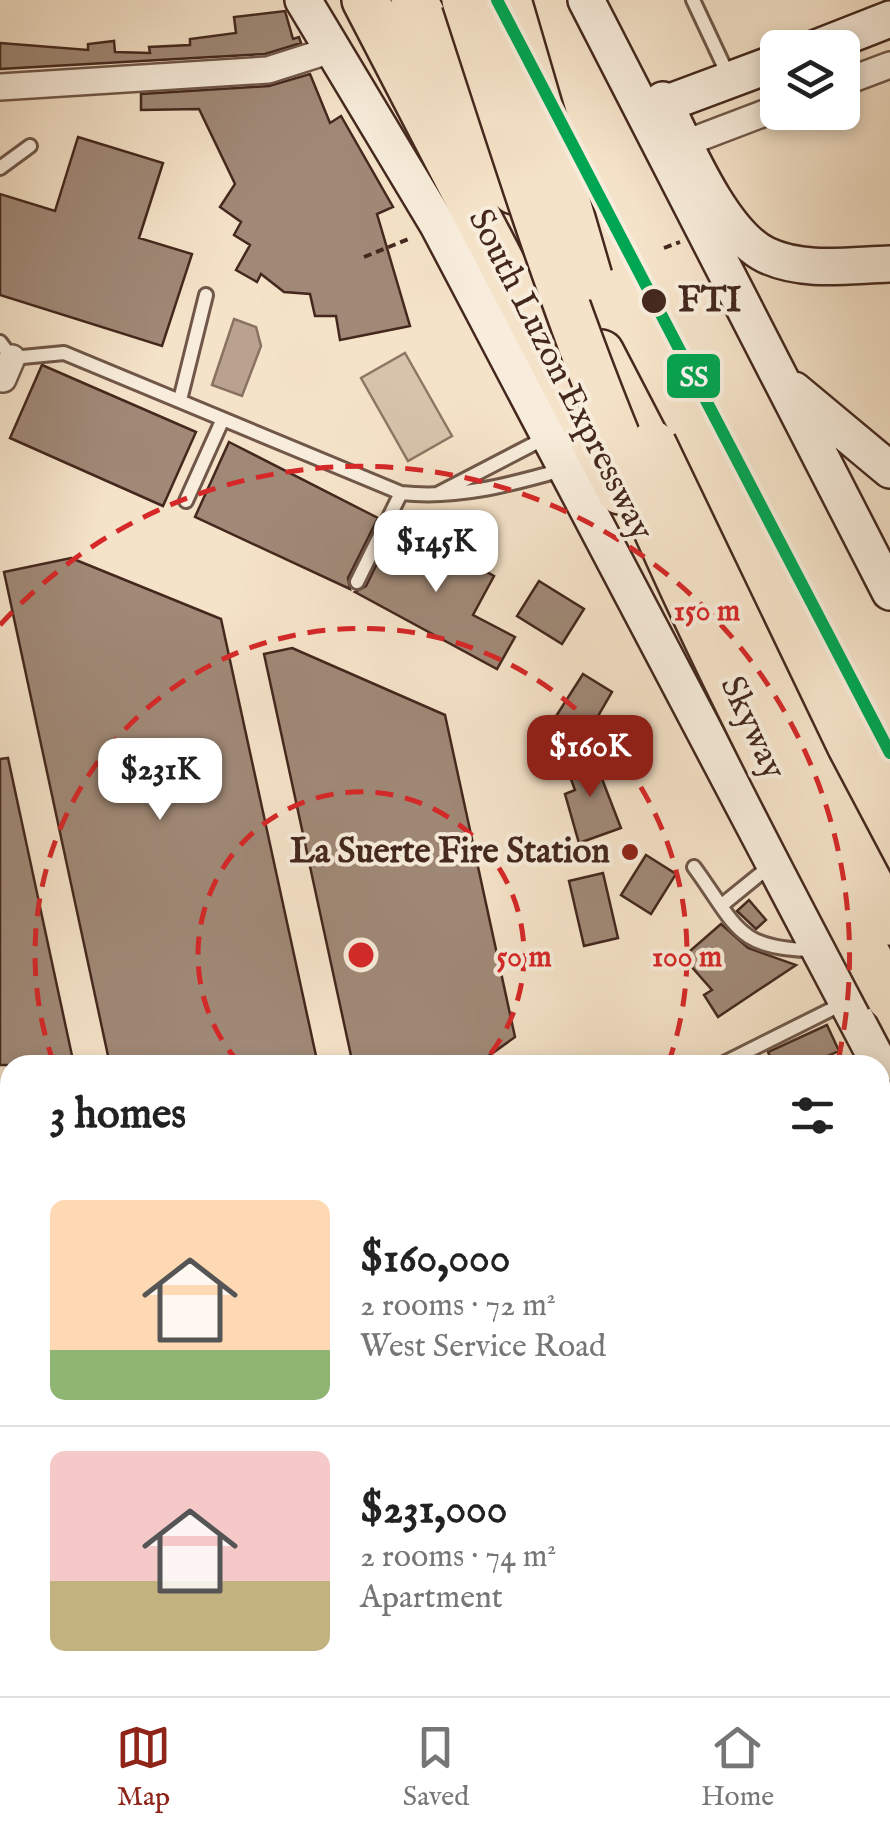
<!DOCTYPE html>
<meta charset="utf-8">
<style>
body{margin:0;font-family:"IM FELL English",serif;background:#f2f2f2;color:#222;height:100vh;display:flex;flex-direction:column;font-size:38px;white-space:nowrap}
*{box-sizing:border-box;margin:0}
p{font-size:32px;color:#767676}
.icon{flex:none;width:55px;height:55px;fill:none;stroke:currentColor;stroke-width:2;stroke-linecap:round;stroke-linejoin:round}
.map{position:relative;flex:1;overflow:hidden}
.drawer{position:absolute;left:0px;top:1055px;width:890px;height:642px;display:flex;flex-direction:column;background:#fff;border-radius:30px 30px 0 0;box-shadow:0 5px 15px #0003}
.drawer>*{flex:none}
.fabs{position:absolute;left:760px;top:30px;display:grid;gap:20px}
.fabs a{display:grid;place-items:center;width:100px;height:100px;border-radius:15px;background:#fff;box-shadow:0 5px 15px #0003;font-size:50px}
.price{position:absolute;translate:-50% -85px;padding:0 22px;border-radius:20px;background:#fff;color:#222;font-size:32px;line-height:65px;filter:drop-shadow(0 2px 5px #0008)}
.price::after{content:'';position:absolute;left:50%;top:60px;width:30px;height:22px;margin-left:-15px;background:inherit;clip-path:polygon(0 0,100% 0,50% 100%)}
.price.on{background:#8f2418;color:#fff}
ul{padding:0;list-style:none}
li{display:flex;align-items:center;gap:30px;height:250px;padding:0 50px}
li+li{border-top:2px solid #e0e0e0}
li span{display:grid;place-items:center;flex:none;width:280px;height:200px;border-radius:15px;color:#555}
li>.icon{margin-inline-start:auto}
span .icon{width:120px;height:120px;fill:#fffc;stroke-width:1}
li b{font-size:42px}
h2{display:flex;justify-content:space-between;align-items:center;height:120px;padding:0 50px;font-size:42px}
.tab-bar{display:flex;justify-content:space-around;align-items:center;height:140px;border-top:2px solid #e0e0e0;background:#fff;font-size:28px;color:#767676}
.tab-bar a{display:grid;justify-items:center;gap:5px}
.tab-bar .on{color:#8f2418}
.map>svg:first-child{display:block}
.green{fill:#d7c3ac;stroke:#8e7665;stroke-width:2.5}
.water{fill:#b9a38f;stroke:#8a7262;stroke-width:2.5}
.building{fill:#a08977;stroke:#44281e;stroke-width:2.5}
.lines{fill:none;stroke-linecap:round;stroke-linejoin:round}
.lane-casing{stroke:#705749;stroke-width:18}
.street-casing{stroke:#705749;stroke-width:30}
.secondary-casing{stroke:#44281e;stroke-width:40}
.highway-casing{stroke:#44281e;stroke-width:50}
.path{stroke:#44281e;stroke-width:4;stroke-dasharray:8 5;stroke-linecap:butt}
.lane{stroke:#f8eddc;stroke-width:12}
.street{stroke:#f8eddc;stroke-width:25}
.secondary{stroke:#f8eddc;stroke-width:35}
.highway{stroke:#f5e3c9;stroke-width:45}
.highway-bridge-casing{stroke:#44281e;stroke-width:50;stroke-linecap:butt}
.highway-bridge{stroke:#f5e3c9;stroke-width:45}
.rail-1-casing{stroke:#f8eddc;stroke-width:20}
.rail-1{stroke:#00a651;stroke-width:12}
.ring{fill:none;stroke:#d62828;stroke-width:5;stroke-dasharray:18 12}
.stop-dot{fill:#44281e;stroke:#f8eddc;stroke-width:4}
.poi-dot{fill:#8f2418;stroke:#f8eddc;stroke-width:4}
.labels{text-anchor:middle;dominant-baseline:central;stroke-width:8;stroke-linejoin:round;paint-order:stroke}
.stop-label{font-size:35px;font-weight:bold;fill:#44281e;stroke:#f8eddc;text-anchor:start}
.street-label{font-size:35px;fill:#44281e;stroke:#f8eddc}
.poi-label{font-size:35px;font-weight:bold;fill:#44281e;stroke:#f8eddc;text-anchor:end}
.centre{fill:#d62828;stroke:#f8eddc;stroke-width:5}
.ring-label{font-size:30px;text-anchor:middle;font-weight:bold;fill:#d62828;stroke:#f8eddc;stroke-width:8;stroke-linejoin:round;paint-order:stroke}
.line-badge{stroke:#f8eddc;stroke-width:4}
.badge-label{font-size:28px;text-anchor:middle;font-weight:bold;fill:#fff}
</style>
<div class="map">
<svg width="890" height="1696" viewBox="0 0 890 1696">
<rect width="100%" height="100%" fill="#f5e3c9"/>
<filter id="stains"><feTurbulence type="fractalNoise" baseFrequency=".002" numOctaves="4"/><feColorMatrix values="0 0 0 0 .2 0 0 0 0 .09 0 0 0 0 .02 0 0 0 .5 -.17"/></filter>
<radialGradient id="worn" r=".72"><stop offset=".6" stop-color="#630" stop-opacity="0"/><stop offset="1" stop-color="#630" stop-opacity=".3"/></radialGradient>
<path class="green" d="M405,353L452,436L408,461L361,378Z"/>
<path class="water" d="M234,319L256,327L261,346L242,396L212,385Z"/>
<path class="building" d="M285,11L293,39L299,37L301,43L265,54L0,69V43L88,50V44L114,41L115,52L150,53L149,47L190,45V39L236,33L234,17Z
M310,74L330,123L341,116L393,207L377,214L410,326L340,340L336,316H315L310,294L284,292L261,274L257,282L236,270L250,245L234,235L241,222L220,207L235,184L199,109L141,110V94L269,86Z
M78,137L163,163L139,238L192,254L162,346L0,295V194L55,211Z
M42,365L196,432L163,506L10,438Z
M229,442L378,518L348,578L350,589L195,517Z
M395,527L402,530L404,527L494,576L473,615L515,637L497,669L355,592L366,586Z
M71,558L221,619L318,1065H110L4,572Z
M539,581L584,609L562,644L517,616Z
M292,648L445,715L515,1037L476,1065H353L264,654Z
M583,674L612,692L583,742L553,721Z
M592,753L621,828L579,843L565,794L575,790L565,763Z
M8,758L74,1065H0V759Z
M646,855L676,874L651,914L621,895Z
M603,873L618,938L584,946L569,881Z
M749,900L766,920L756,929L737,911Z
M721,924L748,948L796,965L718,1017L704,995L712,990L683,957Z
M827,1025L839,1051L808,1065H774L768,1052Z"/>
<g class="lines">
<g class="lane-casing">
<path id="lane" d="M693,0L730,79
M0,168L30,146
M0,342L12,358L64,353L401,493C458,499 508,485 562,470
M180,400L206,295
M439,493L545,438
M186,501L222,421
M357,582L401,493
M694,867C736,924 736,950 813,950
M722,905L770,866
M722,1064L844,1003
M880,1292L890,1295"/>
</g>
<g class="street-casing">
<path id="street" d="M842,83L890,65
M0,87L268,70L334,49
M686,143L778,108
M3,379L12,358"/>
</g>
<g class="secondary-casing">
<path id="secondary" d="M303,0L438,225L880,1065
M586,0L890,592
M816,48L890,19
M663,100C685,144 721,233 766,255C804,273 850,265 890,264
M665,104L778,62
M794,390L890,470"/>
</g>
<g class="highway-casing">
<path id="highway" d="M365,0L620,491
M414,0L514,191
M601,353L668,482"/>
</g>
<path class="path" d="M664,248L680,242
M364,257L411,238"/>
<use href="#lane" class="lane"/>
<use href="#street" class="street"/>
<use href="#secondary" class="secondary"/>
<use href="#highway" class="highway"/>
<g class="highway-bridge-casing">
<path id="highway-bridge" d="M465,0C516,157 565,314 629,466C706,648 798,824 890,998
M508,0L589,277
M653,444L808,767L890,922"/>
</g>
<use href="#highway-bridge" class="highway-bridge"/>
<g class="rail-1-casing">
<path id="rail-1" d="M497,0L890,753"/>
</g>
<use href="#rail-1" class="rail-1"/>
</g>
<g class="ring">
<path d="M240 1064A163 163 0 1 1 482 1064"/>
<path d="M54 1064A326 326 0 1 1 668 1064"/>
<path d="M0 625A489 489 0 0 1 838 1061"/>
</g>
<circle class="stop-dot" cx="654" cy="301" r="14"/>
<circle class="poi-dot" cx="630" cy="852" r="10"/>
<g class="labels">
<g class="stop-label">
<text x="678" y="301">FTI</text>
</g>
<g class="street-label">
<text transform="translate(560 375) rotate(63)">South Luzon Expressway</text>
<text transform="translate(752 728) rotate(65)">Skyway</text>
</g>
<g class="poi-label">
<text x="610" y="852">La Suerte Fire Station</text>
</g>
</g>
<circle cx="361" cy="955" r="15" class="centre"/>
<g class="ring-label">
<text x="707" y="620">150 m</text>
<text x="524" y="966">50 m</text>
<text x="687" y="966">100 m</text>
</g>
<rect class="line-badge" x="665" y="352" width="57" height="48" rx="10" fill="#00a651"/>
<g class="badge-label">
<text x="694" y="386">SS</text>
</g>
<rect width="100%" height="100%" filter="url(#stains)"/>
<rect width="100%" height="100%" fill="url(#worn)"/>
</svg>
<div class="fabs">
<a><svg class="icon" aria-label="layers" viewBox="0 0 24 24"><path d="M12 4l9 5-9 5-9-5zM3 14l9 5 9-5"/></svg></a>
</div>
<b class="price" style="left:436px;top:595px">$145K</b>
<b class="price on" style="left:590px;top:800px">$160K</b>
<b class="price" style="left:160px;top:823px">$231K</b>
<section class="drawer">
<h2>3 homes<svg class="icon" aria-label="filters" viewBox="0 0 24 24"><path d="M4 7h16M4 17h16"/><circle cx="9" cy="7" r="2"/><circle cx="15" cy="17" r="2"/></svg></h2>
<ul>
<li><span style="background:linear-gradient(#ffd9b3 75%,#8fb573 0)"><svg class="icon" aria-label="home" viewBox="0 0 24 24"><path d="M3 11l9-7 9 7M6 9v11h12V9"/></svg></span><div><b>$160,000</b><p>2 rooms · 72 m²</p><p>West Service Road</p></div></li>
<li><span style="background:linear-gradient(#f6c9c9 65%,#c2b280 0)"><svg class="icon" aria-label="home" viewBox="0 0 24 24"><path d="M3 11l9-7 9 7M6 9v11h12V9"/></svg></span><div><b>$231,000</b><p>2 rooms · 74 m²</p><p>Apartment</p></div></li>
</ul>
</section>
</div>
<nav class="tab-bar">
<a class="on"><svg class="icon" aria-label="map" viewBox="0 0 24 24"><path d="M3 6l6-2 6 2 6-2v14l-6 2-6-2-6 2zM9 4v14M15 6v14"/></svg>Map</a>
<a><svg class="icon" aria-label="saved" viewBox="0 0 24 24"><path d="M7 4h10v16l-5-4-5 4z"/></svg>Saved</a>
<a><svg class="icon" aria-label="home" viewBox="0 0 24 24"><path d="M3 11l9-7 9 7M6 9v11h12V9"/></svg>Home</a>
</nav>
